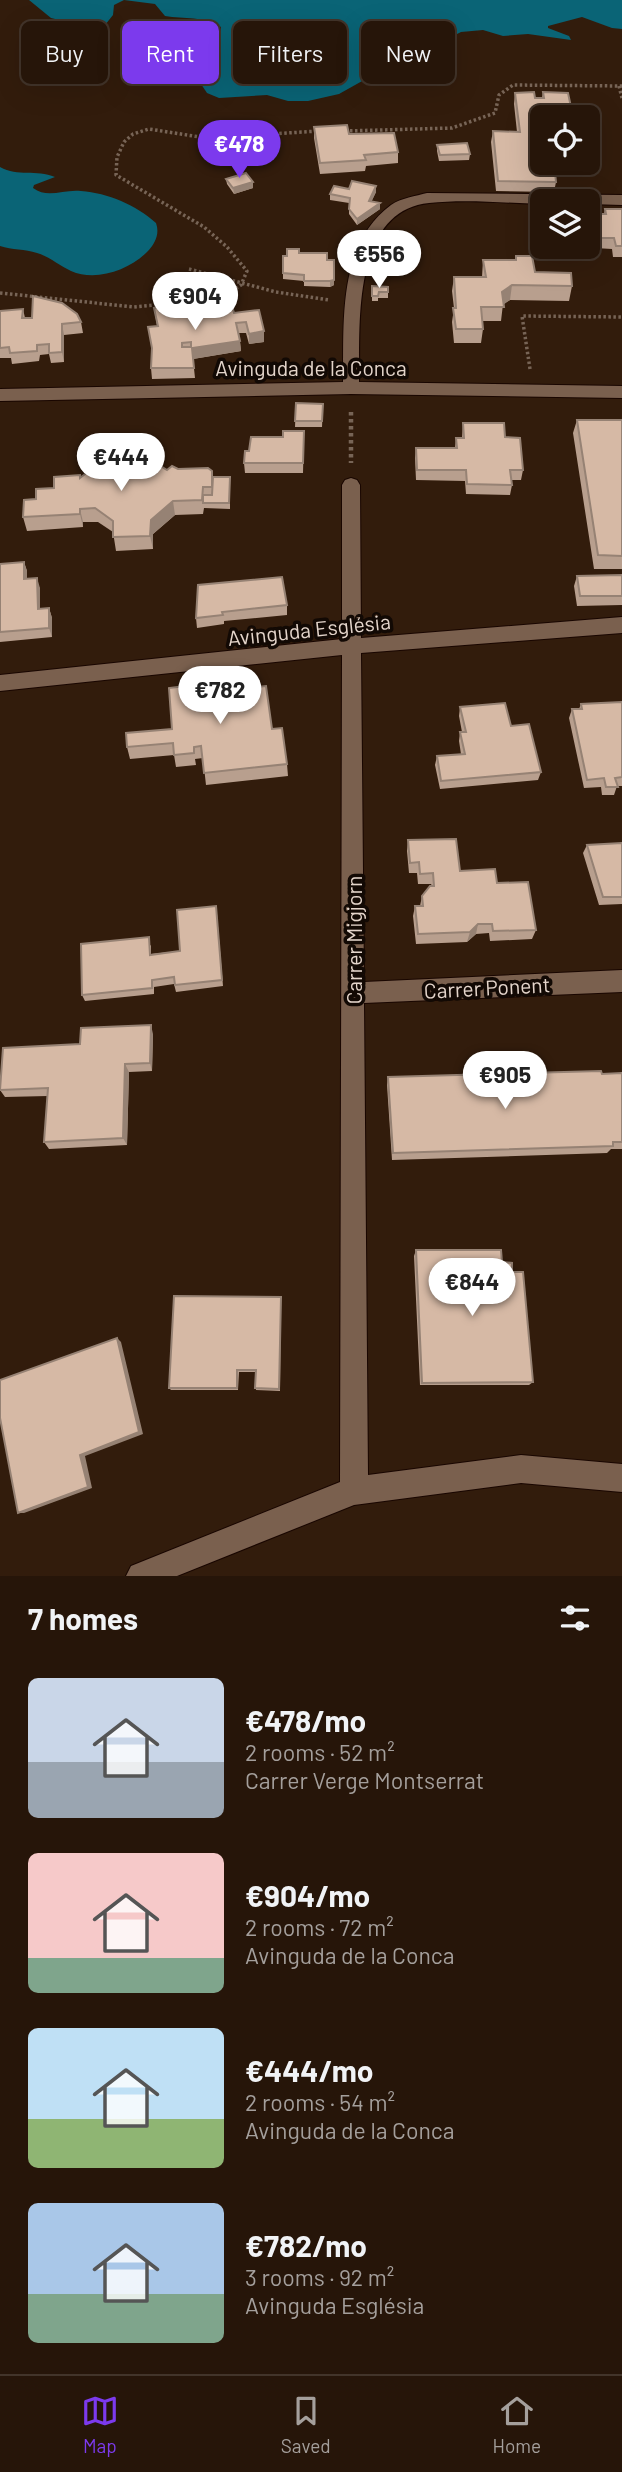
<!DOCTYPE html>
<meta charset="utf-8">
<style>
body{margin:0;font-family:Barlow,sans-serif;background:#322217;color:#f1f3f6;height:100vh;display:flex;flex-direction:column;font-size:26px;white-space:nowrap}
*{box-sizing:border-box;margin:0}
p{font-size:23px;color:#a49f9c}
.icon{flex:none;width:38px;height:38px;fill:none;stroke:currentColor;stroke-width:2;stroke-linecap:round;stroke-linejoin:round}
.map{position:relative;height:1576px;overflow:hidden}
.panel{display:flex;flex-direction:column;background:#261509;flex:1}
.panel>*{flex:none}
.top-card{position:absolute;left:21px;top:21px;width:581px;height:63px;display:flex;gap:14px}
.tools{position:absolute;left:530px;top:105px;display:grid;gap:14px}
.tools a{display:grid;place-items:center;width:70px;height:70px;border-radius:10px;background:#261509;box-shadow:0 7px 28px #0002,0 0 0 2px #42342a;font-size:35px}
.price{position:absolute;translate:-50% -60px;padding:0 16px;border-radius:24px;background:#fff;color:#222;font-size:23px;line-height:46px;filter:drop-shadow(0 2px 4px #0008)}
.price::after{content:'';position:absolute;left:50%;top:42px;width:21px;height:16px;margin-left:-10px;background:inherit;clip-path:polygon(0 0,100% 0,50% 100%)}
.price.active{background:#7c3aed;color:#fff}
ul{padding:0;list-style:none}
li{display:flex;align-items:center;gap:21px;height:175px;padding:0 28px}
li span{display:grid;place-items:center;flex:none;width:196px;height:140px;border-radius:10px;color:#555}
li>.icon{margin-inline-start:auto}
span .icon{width:84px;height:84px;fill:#fffc;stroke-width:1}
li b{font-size:30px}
h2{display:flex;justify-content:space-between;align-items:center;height:84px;padding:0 28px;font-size:30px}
.chip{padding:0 24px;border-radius:10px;background:#261509;box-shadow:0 7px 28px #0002,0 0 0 2px #42342a;font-size:24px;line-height:63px}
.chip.active{background:#7c3aed;color:#fff}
.tab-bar{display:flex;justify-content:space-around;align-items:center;height:98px;border-top:2px solid #42342a;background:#261509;font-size:19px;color:#a49f9c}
.tab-bar a{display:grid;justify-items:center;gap:4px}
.tab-bar .active{color:#7c3aed}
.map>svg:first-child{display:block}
.water{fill:#0a6476}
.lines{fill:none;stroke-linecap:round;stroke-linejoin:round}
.street-casing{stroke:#190600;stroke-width:2}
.path-far1{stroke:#776456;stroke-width:3.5;stroke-dasharray:2.5 2.5;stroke-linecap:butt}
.path{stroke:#776456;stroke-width:4.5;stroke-dasharray:3.5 3.5;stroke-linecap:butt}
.street{fill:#7a604e;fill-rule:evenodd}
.wall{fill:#b89f8e}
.shaded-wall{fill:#968274}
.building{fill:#d6b9a5;stroke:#968274;stroke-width:2;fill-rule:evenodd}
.labels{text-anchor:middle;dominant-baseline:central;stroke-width:7;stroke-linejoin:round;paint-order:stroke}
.street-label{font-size:21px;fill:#e4d5cb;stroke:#120904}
</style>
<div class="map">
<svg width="622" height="1576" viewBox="0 0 622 1576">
<rect width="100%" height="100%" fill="#321c0c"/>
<path class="water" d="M29,0H622V29L612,28L582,17L548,26V28L569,36L571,40L528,34L503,36L483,30L461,32L451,37V53L439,66L383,73L364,80L339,94L308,101H288L267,95L219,98L207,93L199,81L203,70L201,61L208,51L200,42L221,32V27C204,16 184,19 165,16L155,4L124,0L114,5L113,15L105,25L88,27L51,18Z
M0,167C18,177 36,169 55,177L34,185L33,188C48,199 63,189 81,191C108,193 136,205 156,223C160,234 155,244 147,252C129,270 96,282 71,271C60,266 50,257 37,253C25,249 12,250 0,246Z"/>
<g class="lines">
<g class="street-casing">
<path id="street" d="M427,193L622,195V205L588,204V201H542V204C505,203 466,199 429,203C351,211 360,327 359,382L622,386V398L351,394L0,401V389L343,382C344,323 337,245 391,205C401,198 416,196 427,193Z
M351,478L357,480L360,485L361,638L622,617V633L361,653L364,982L622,970V992L364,1003L368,1475L521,1455L622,1464V1492L521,1483L354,1505L177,1576H126L131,1566L340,1482L342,655L0,691V675L342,639V485L345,480Z"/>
</g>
<path class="path-far1" d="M619,86L622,98
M345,131L452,128L495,113L499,95L513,85L622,86
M189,269L276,292L329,300
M0,293L134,307L220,299L241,285L247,271L227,247L204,227L116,175L117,157L124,142L133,134L149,129L206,138L319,131
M530,369L522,316L622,317"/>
<path class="path" d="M351,412V463"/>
<use href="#street" class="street"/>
</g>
<path class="wall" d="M543,92L571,107L569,117H542V127H538L540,159L556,182L554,192L496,191L491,142L493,131L517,132L514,104L515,93L535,98H542Z
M314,127L349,134L398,152V163L366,166L365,171L320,174L314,138Z
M437,145L470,154L469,160L439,161L437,151Z
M226,179L253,188L234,194L227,184Z
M349,189L376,192L371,202L380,209L357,225L349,214V203L330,200V194Z
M605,209H622V257H613L612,249L595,248L591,225L594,214H604Z
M299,253L327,260L334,285L330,287L304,286V281L283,279V256Z
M516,256L535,272L572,286L569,301L510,300L503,304L501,321H482L483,329L481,343H454L452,322L454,308L452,291L454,277H482L483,260H515Z
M372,286L388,287V298H378V301H372Z
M154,308L186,311L234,313L259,310L264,342L249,344L246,333H239L241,351L193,359L195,378L152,379L151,368L157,326Z
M23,309L25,318L81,322L83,333L64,335V362L51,363L49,354L40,355L39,361L12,364L11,358H0V367V311Z
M296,403L323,404L322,427H295Z
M577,420H622V569H594L573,433Z
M463,423L505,437L523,470L521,480H511L512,485L510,495L466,494L465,481L416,480L415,458L416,448H455L456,438H462Z
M304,431L303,473H245L244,463L249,451L283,437Z
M140,469L167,470L178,469L213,479L230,477V509L204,508L203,514L175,515L153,534V549L116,551L113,532L98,522H83V527L27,531L23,517L36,499L54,488L81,477Z
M24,562L27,571V579L40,588V609L49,608L52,618V637L0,642V564Z
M622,575V605L577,606L574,586L577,576Z
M198,585L287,605V615L224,621V624L197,628L196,618Z
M247,688L272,729L287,764L288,776L206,785L203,758L195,759L196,765L176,767L174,755L130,759L127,747L172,729Z
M622,702V786H617L614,795H602L601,787L584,788L569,718L572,709H579L581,704Z
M460,707L511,726L541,772L538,780L440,789L435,765L437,756L461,754L459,741L460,732H462L459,716Z
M408,840L460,871L497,883L536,930L532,939L490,941L489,933L476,934L467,942L416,944L413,916L415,906H420L422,896L432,886L431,884H418L417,873H409L407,851Z
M622,843V904L599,905L583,853L587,845Z
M217,914L223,986L176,992L174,984L154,987V994L85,1001L82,995L151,945V954L180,951Z
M153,1034L152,1071L129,1072L127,1145L49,1149L44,1142L48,1096L5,1097L0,1090Z
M622,1073V1149H611L607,1153L392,1160L387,1085L388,1077Z
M416,1250L502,1262L512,1272L533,1382L529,1385H420L414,1256Z
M281,1300L280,1391L256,1390V1372H239L238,1390H171L169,1388Z"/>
<path class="shaded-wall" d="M564,107L562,117H555V113Z
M253,182V188L234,194L233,188Z
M376,186V192L369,207V201Z
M380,203V209L357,225V219Z
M334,280V285L330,287V281Z
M512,285L510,300L500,307L502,292Z
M62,324L64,335V362L62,352Z
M264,331V342L249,344V334Z
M240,341L241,351L193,359L192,348Z
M173,501L175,515L153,534V549L150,536L151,520Z
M80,509L83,522V527L80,514Z
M24,562L27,571V589L24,579Z
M37,578L40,588V618L38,609Z
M49,608L52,618V637L49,628Z
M478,924L476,934L467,942L470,932Z
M151,1025L153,1034L152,1071L150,1063Z
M125,1064L129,1072L127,1145L123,1138Z
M117,1338L121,1342L143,1434L85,1456L92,1488L24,1513H18Z"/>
<path class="building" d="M534,92L535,98H544L543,92L568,93L571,107H564L555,113V117L537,116L540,159H542V163H554L556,182L498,181L493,131L520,132L515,93Z
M347,125L349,134L394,133L398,152L364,155L366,160L320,163L314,127Z
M467,143L470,154L440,155L437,145Z
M246,173L253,182L233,188L226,179Z
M352,181L376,186L369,201L380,203L357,219L349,209L350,198L330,194L334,186L349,189Z
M605,209H622V246H616L614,238H597L594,214H606Z
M287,249H299V253H327V260H334V280L330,281H304V275L283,273V256H287Z
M516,256H532L535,272L571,273L572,286L512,285L502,292L504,307H481L483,329H456L453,308H456L454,277H486L483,260H516Z
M372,286L388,287V292H379L378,296H372Z
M33,296L62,303L77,314L81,322L62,324V352L49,353V344L37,345V351L10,353L9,347L0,348V311L23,309L22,318H32Z
M186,305V311L232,306L234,313L259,310L264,331L249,334L246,322L236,323L240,341L192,348L194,368H151L152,348L148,327L158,326L154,308ZM191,342V347H182V343Z
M296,403L323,404L322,421H295Z
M577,420H622V556L598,555Z
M463,423H504L505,437L520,438L523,470H510L512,485L467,484L466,470H417L416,448H457L456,438H464Z
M283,431H304L303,463H244L245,451H249L251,437H283Z
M113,452L140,469L151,460L167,470L172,466L178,469L208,468L212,471V487H203L202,500L173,501L151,520L150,536L113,537V521L95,508L80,509V514L23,517L24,500L36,499V489L54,488V477L80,475V478Z
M213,477H230L229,503H203V495H212Z
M24,562V579L37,578L38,609L49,608V628L0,632V564Z
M622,575V596H580L577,576Z
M282,577L287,605L222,612L223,615L196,618L198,585Z
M246,678L247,688L266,686L272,729L282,728L287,764L204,773L201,746L194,747V753L174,755L173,743L127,747L126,733L172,729L169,688L185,686V683Z
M622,702V777L615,778L618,787H606L604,778L587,780L572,709H582L581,704Z
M505,703L511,726L529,724L541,772L441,781L437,756L465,754L460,732H466L460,707Z
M456,839L460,871L495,869L497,883L528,882L536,930L493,931L492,924H478L470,932L418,934L415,906H423L422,896L430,886H434L433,873L420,874L419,862L410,863L408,840Z
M622,843V897H603L587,845Z
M216,906L222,980L175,985L174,977L152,980V988L82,995L81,944L149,937L150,955L180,951L177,910Z
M151,1025L150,1063L125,1064L123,1138L44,1142L48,1088L0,1090L3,1048L80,1044L81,1028Z
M601,1071L602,1074L622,1073V1142H613V1146L393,1153L388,1077Z
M416,1250H501L502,1262L512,1263V1272H523L533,1382L422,1383Z
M174,1296L281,1297L279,1389L255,1388L256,1370H237V1388H169Z
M117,1338L139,1432L80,1455L88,1487L18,1513L0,1418V1380Z"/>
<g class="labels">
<g class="street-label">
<text x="311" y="367">Avinguda de la Conca</text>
<text transform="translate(309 629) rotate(-6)">Avinguda Església</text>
<text transform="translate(353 940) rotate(-90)">Carrer Migjorn</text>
<text transform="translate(487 987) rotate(-3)">Carrer Ponent</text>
</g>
</g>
</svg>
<div class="tools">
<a><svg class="icon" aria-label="locate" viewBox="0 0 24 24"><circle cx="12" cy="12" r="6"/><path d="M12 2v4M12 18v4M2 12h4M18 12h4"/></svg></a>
<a><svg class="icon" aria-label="layers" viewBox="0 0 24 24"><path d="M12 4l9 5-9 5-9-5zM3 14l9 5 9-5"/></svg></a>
</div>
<b class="price active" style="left:239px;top:180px">€478</b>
<b class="price" style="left:379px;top:290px">€556</b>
<b class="price" style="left:195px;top:332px">€904</b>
<b class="price" style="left:121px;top:493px">€444</b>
<b class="price" style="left:220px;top:726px">€782</b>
<b class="price" style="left:505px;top:1111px">€905</b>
<b class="price" style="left:472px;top:1318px">€844</b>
<div class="top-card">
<a class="chip">Buy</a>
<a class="chip active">Rent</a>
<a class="chip">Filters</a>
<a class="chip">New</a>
</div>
</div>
<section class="panel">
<h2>7 homes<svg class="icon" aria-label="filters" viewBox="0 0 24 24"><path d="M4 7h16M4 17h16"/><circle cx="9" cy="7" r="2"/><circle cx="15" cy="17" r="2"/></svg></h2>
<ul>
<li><span style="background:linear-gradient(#c9d6e8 60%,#9aa5b1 0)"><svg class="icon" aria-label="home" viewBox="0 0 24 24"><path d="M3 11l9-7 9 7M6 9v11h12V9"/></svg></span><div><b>€478/mo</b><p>2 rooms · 52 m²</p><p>Carrer Verge Montserrat</p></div></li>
<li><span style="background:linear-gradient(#f6c9c9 75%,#7fa58c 0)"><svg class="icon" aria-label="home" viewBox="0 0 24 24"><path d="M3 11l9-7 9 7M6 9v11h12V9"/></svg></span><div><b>€904/mo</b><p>2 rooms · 72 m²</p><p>Avinguda de la Conca</p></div></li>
<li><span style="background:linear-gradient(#bfe0f5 65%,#8fb573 0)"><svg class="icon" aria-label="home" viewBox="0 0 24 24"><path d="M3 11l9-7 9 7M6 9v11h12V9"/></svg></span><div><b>€444/mo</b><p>2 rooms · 54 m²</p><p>Avinguda de la Conca</p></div></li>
<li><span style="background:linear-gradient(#a9c7e8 65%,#7fa58c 0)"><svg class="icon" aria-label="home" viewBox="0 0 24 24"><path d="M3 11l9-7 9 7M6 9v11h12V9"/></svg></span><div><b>€782/mo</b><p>3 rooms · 92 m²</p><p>Avinguda Església</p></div></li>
</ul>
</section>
<nav class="tab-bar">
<a class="active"><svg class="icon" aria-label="map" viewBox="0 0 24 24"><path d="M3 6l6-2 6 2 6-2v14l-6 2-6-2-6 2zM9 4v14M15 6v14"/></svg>Map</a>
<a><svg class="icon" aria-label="saved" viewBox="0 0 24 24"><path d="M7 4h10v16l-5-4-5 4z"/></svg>Saved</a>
<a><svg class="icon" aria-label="home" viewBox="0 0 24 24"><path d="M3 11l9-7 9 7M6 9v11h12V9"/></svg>Home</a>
</nav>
